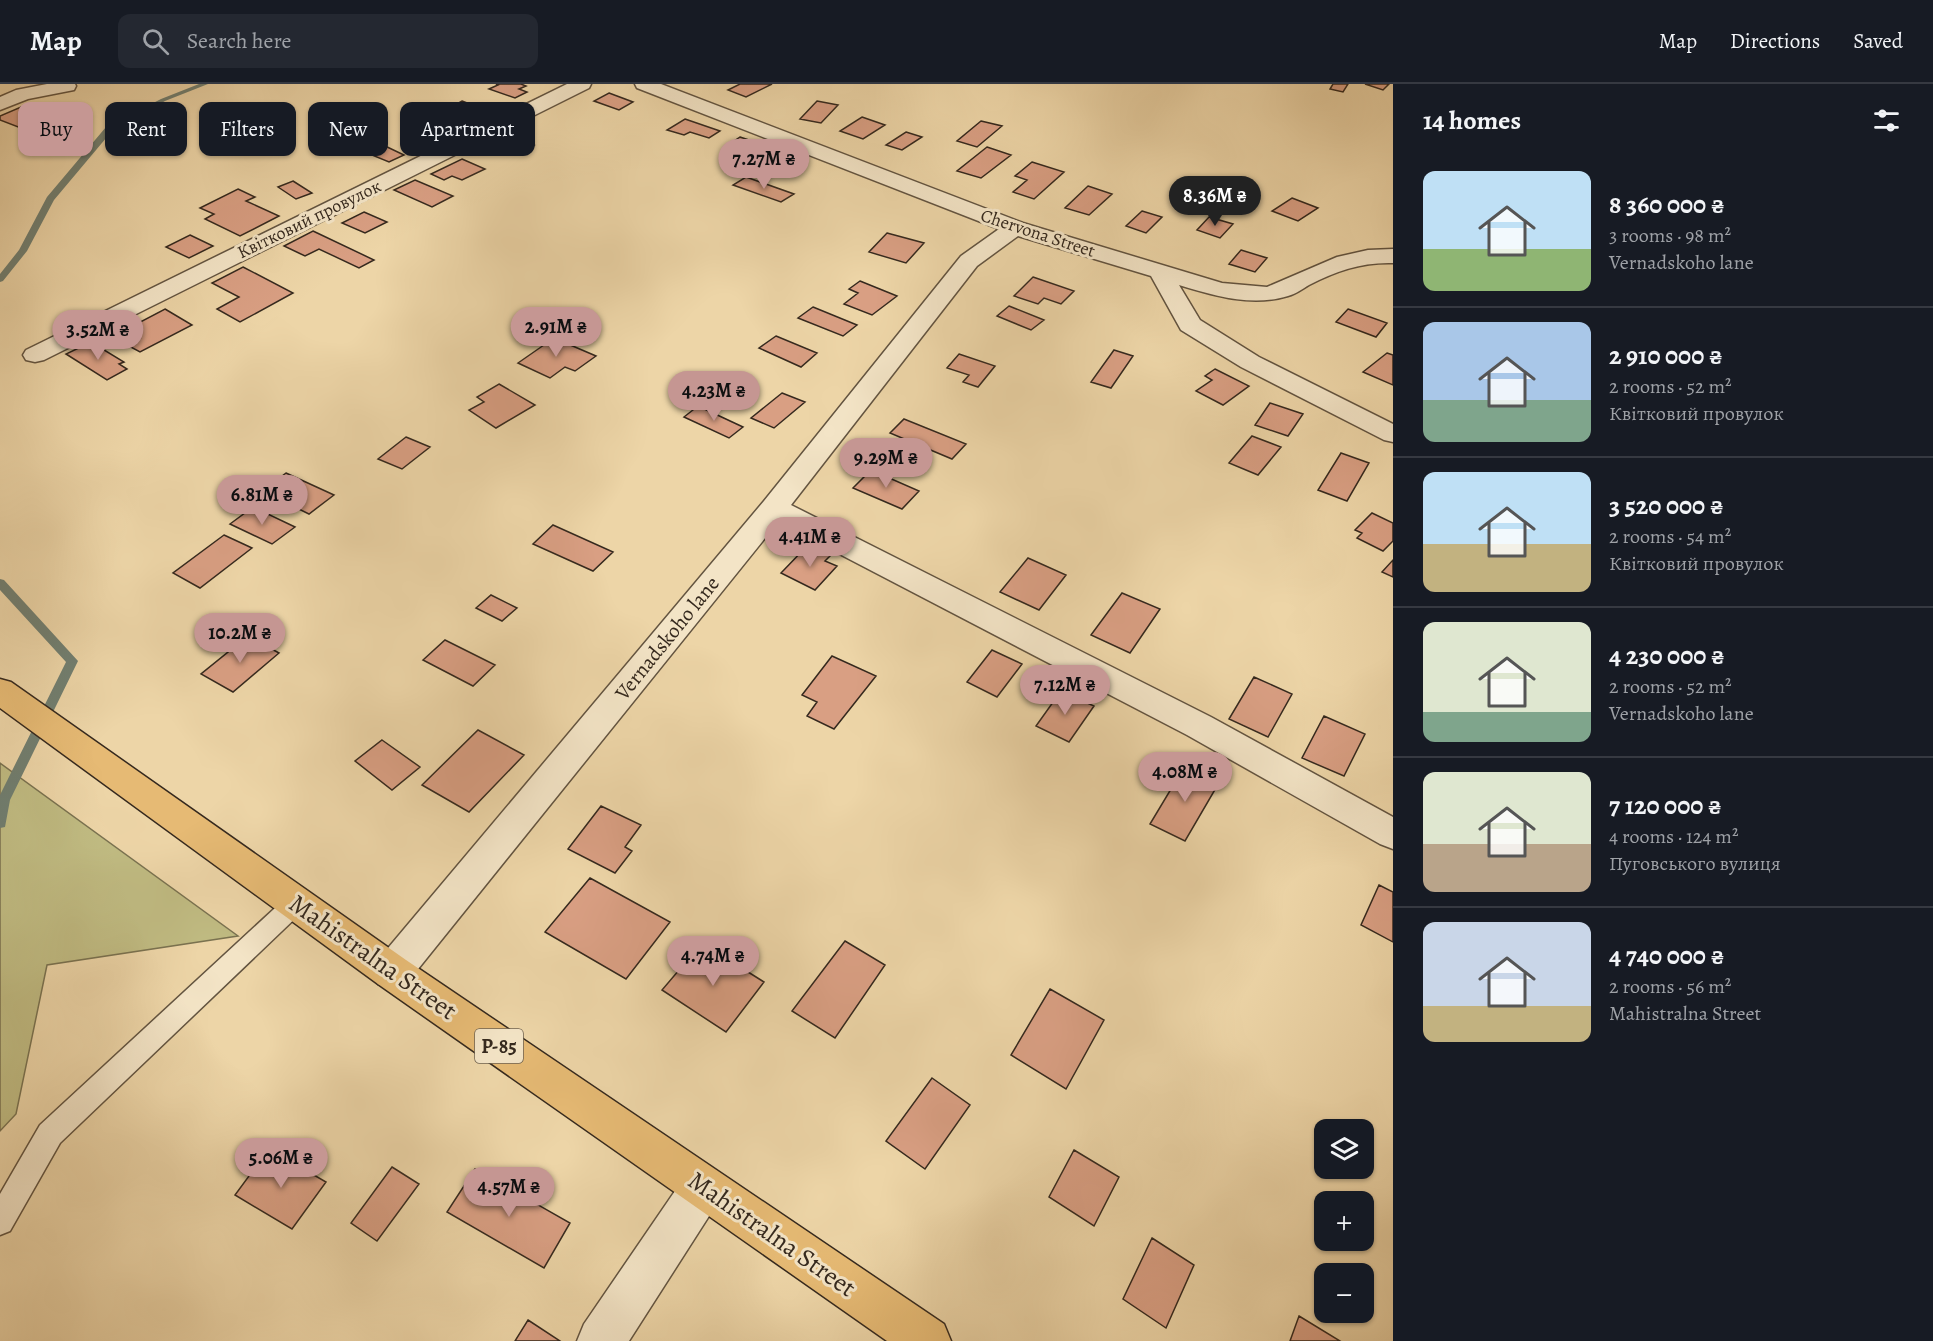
<!DOCTYPE html>
<meta charset="utf-8">
<style>
body{margin:0;font-family:Alegreya,serif;background:#242831;color:#f1f3f6;height:100vh;display:flex;flex-direction:column;font-size:22px;white-space:nowrap}
*{box-sizing:border-box;margin:0}
p{font-size:20px;color:#9ea1a6}
.icon{flex:none;width:33px;height:33px;fill:none;stroke:currentColor;stroke-width:2;stroke-linecap:round;stroke-linejoin:round}
.map{position:relative;flex:1;overflow:hidden}
.drawer{display:flex;flex-direction:column;background:#171b24;width:540px}
.drawer>*{flex:none}
.guide{position:absolute;left:18px;top:18px;width:570px;height:54px;display:flex;gap:12px}
.fabs{position:absolute;left:1314px;top:1035px;display:grid;gap:12px}
.fabs a{display:grid;place-items:center;width:60px;height:60px;border-radius:12px;background:#171b24;box-shadow:0 2px 4px #0004;font-size:30px}
.price{position:absolute;translate:-50% -51px;padding:0 14px;border-radius:21px;background:#c59692;color:#111;font-size:20px;line-height:39px;filter:drop-shadow(0 2px 3px #0008)}
.price::after{content:'';position:absolute;left:50%;top:36px;width:18px;height:14px;margin-left:-9px;background:inherit;clip-path:polygon(0 0,100% 0,50% 100%)}
.price.on{background:#222;color:#fff}
ul{padding:0;list-style:none}
li{display:flex;align-items:center;gap:18px;height:150px;padding:0 30px}
li+li{border-top:2px solid #363941}
li span{display:grid;place-items:center;flex:none;width:168px;height:120px;border-radius:12px;color:#555}
li>.icon{margin-inline-start:auto}
span .icon{width:72px;height:72px;fill:#fffc;stroke-width:1}
li b{font-size:26px}
h2{display:flex;justify-content:space-between;align-items:center;height:72px;padding:0 30px;font-size:26px}
.chip{padding:0 21px;border-radius:12px;background:#171b24;box-shadow:0 2px 4px #0004;font-size:21px;line-height:54px}
.chip.on{background:#c59692;color:#111}
header{display:flex;align-items:center;gap:36px;box-sizing:border-box;height:84px;padding:0 30px;background:#171b24;border-bottom:2px solid #363941}
header strong{font-size:28px}
nav{display:flex;gap:33px;margin-inline-start:auto;font-size:21px}
.search{width:420px;height:54px;background:#242831;display:flex;align-items:center;gap:15px;box-sizing:border-box;padding:0 21px;border-radius:12px;color:#9ea1a6;font-size:22px}
main{display:flex;flex:1;min-height:0}
.map>svg:first-child{display:block}
.green{fill:#c0bb82;stroke:#7a7250;stroke-width:1.5}
.lines{fill:none;stroke-linecap:round;stroke-linejoin:round}
.stream{fill:#717f71;fill-rule:evenodd}
.building{fill:#d99f83;stroke:#35291e;stroke-width:1.5}
.service-casing{stroke:#635440;stroke-width:3}
.minor-casing{stroke:#635440;stroke-width:3}
.primary-casing{stroke:#35291e;stroke-width:3}
.service{fill:#f3e4c6;fill-rule:evenodd}
.minor{fill:#f3e4c6;fill-rule:evenodd}
.primary{fill:#e6ba74;fill-rule:evenodd}
.labels{text-anchor:middle;dominant-baseline:central;stroke-width:6;stroke-linejoin:round;paint-order:stroke}
.far-street-label{font-size:18px;fill:#35291e;stroke:#f3e4c6}
.shield{fill:#f3e4c6;stroke:#6e6150;stroke-width:1.5}
.shield-label{font-size:20px;font-weight:bold;fill:#35291e}
.street-label{font-size:21px;fill:#35291e;stroke:#f3e4c6}
.near-street-label{font-size:26px;fill:#35291e;stroke:#f3e4c6}
</style>
<header>
<strong>Map</strong>
<div class="search"><svg class="icon" aria-label="search" viewBox="0 0 24 24"><circle cx="10" cy="10" r="6"/><path d="M15 15l6 6"/></svg>Search here</div>
<nav><a>Map</a><a>Directions</a><a>Saved</a></nav>
</header>
<main>
<div class="map">
<svg width="1393" height="1257" viewBox="0 0 1393 1257">
<rect width="100%" height="100%" fill="#edd5a7"/>
<filter id="stains"><feTurbulence type="fractalNoise" baseFrequency=".00333" numOctaves="4"/><feColorMatrix values="0 0 0 0 .2 0 0 0 0 .09 0 0 0 0 .02 0 0 0 .5 -.17"/></filter>
<radialGradient id="worn" r=".72"><stop offset=".6" stop-color="#630" stop-opacity="0"/><stop offset="1" stop-color="#630" stop-opacity=".3"/></radialGradient>
<path class="green" d="M0,679L238,852L47,881L16,1030L0,1047Z"/>
<g class="lines">
<path class="stream" d="M199,0H208L165,17L112,47L54,116L27,167L3,197L0,198V190L19,166L47,113L106,43L161,15Z
M0,495L4,496L78,577L10,716L5,743L0,744V711L66,578L0,506Z"/>
</g>
<path class="building" d="M496,0H521L526,2L519,5L527,8L515,14L489,5L498,1Z
M740,0H772L746,13L728,6Z
M1333,0H1348L1343,8L1330,5Z
M1365,0H1389L1383,6Z
M609,9L633,18L619,26L594,17Z
M462,17L493,29L473,39L442,28Z
M817,17L838,21L821,39L800,35Z
M21,23L52,34L26,46L0,36V32Z
M862,33L885,41L863,55L840,47Z
M417,34L451,48L432,57L405,47L412,43L404,40Z
M685,35L720,47L709,54L690,48L684,51L667,46Z
M981,37L1002,42L977,63L957,57Z
M906,48L922,53L902,66L886,61Z
M507,50L534,61L517,70L489,60Z
M740,53L770,63L757,71L728,61Z
M383,61L404,71L389,78L367,69Z
M987,63L1011,71L981,94L957,87Z
M462,75L485,85L462,96L452,92L444,96L431,90Z
M1032,78L1064,88L1034,115L1013,108L1027,96L1015,92Z
M746,93L794,110L781,118L733,101Z
M415,96L453,112L432,123L394,106Z
M293,97L312,109L296,115L278,103Z
M1088,102L1112,110L1089,131L1065,124Z
M238,105L255,113L246,117L279,132L240,152L205,135L214,130L200,124Z
M1292,114L1318,124L1298,137L1272,127Z
M1142,127L1162,133L1146,149L1126,142Z
M364,128L387,138L365,149L342,139Z
M1209,133L1233,140L1220,154L1197,146Z
M313,147L374,176L359,184L319,165L305,172L284,162Z
M887,149L924,159L906,179L869,168Z
M190,151L213,162L189,174L166,163Z
M1241,166L1267,174L1255,188L1229,180Z
M243,183L293,209L240,238L217,225L239,213L212,199Z
M1033,193L1074,207L1061,220L1044,214L1038,220L1014,212Z
M860,197L897,212L872,231L844,220L858,209L849,205Z
M1009,222L1044,236L1031,246L997,232Z
M813,223L857,241L843,252L798,234Z
M165,225L192,241L140,268L127,261L140,254L125,246Z
M1348,225L1387,239L1376,253L1336,238Z
M776,252L817,269L801,283L759,264Z
M554,254L596,272L575,287L565,283L550,294L518,279Z
M91,258L124,278L119,280L127,285L107,296L66,270Z
M1114,266L1133,272L1111,304L1091,298Z
M1387,269L1393,271V301L1363,288Z
M959,270L995,282L978,303L963,298L969,291L947,284Z
M1215,285L1249,302L1223,321L1196,307L1212,296L1205,292Z
M499,300L535,321L496,344L469,326L484,318L477,313Z
M782,309L805,318L774,344L751,334Z
M1270,319L1303,330L1288,352L1255,341Z
M698,322L743,343L729,354L684,333Z
M904,335L966,360L952,375L890,349Z
M1252,352L1281,363L1258,391L1229,379Z
M406,353L430,363L402,385L378,375Z
M1341,369L1369,379L1347,417L1318,406Z
M871,386L919,407L902,425L853,404Z
M286,389L334,411L309,430L262,407Z
M253,423L295,443L272,460L230,440Z
M1372,429L1393,439V457L1383,467L1357,454L1362,449L1355,446Z
M553,441L613,468L593,487L533,460Z
M224,451L252,464L200,504L173,489Z
M808,461L830,472L825,477L837,482L815,506L781,489Z
M1028,474L1066,491L1039,526L1000,508Z
M1393,476V493L1382,488Z
M1122,509L1160,525L1130,569L1091,551Z
M491,511L517,524L502,537L476,524Z
M248,552L279,569L233,608L201,590Z
M445,556L495,581L473,602L423,576Z
M992,566L1022,580L997,613L967,598Z
M832,572L876,592L834,645L807,632L817,618L802,611Z
M1254,593L1292,610L1268,653L1229,635Z
M1061,607L1094,622L1069,658L1036,642Z
M1324,632L1365,650L1344,692L1302,674Z
M478,646L524,671L469,728L422,701Z
M382,656L420,683L392,706L355,677Z
M1186,680L1220,697L1185,757L1150,740Z
M601,722L641,741L625,763L632,767L615,789L568,765Z
M590,794L670,838L626,895L545,848Z
M1379,801L1393,808V858L1361,841Z
M845,857L885,881L835,954L792,927Z
M702,859L764,898L726,948L662,906Z
M1050,905L1104,936L1066,1005L1011,971Z
M932,994L970,1021L925,1085L886,1057Z
M269,1065L326,1098L292,1145L235,1111Z
M1074,1066L1119,1093L1094,1142L1049,1113Z
M392,1083L419,1100L377,1157L351,1139Z
M475,1085L570,1139L544,1184L447,1128Z
M1152,1154L1194,1181L1166,1244L1123,1215Z
M1299,1232L1340,1257H1290Z
M528,1236L560,1257H515Z"/>
<g class="lines">
<g class="service-casing">
<path id="service" d="M296,809L304,812L308,819L304,826L60,1059L10,1147L0,1151V1110L40,1041L288,812Z"/>
</g>
<g class="minor-casing">
<path id="minor" d="M47,0H75L76,2L74,6L28,15L0,26V13L16,6Z
M567,0H591L589,4L44,276L35,278L26,276L23,271L26,266Z
M635,0H661L1023,139L1222,199L1267,203L1337,173L1368,166L1393,165V179C1362,178 1336,187 1309,201C1302,205 1296,210 1288,212C1252,223 1215,212 1179,201L1200,236L1259,273L1393,340V358L1384,356L1241,283L1181,246L1151,192L1018,152L977,182L791,421L1211,633L1393,733V765L1380,760L1187,651L778,438L406,900L392,905L378,900L373,888L378,876L764,417L961,172L999,145L637,4Z
M703,1081L718,1088L725,1103L718,1118L629,1257H577L584,1240L688,1088Z"/>
</g>
<g class="primary-casing">
<path id="primary" d="M0,595L11,598L406,876L944,1240L951,1257H887L378,900L0,624Z"/>
</g>
<use href="#service" class="service"/>
<use href="#minor" class="minor"/>
<use href="#primary" class="primary"/>
</g>
<g class="labels">
<g class="far-street-label">
<text transform="translate(309 135) rotate(-26)">Квітковий провулок</text>
<text transform="translate(1038 149) rotate(18)">Chervona Street</text>
</g>
<rect class="shield" x="475" y="945" width="48" height="34" rx="4.5"/>
<g class="shield-label">
<text x="499" y="962">Р-85</text>
</g>
<g class="street-label">
<text transform="translate(667 554) rotate(-51)">Vernadskoho lane</text>
</g>
<g class="near-street-label">
<text transform="translate(373 873) rotate(35)">Mahistralna Street</text>
<text transform="translate(772 1150) rotate(35)">Mahistralna Street</text>
</g>
</g>
<rect width="100%" height="100%" filter="url(#stains)"/>
<rect width="100%" height="100%" fill="url(#worn)"/>
</svg>
<div class="fabs">
<a><svg class="icon" aria-label="layers" viewBox="0 0 24 24"><path d="M12 4l9 5-9 5-9-5zM3 14l9 5 9-5"/></svg></a>
<a>+</a>
<a>−</a>
</div>
<b class="price" style="left:764px;top:106px">7.27M ₴</b>
<b class="price on" style="left:1215px;top:143px">8.36M ₴</b>
<b class="price" style="left:556px;top:274px">2.91M ₴</b>
<b class="price" style="left:98px;top:277px">3.52M ₴</b>
<b class="price" style="left:714px;top:338px">4.23M ₴</b>
<b class="price" style="left:886px;top:405px">9.29M ₴</b>
<b class="price" style="left:262px;top:442px">6.81M ₴</b>
<b class="price" style="left:810px;top:484px">4.41M ₴</b>
<b class="price" style="left:240px;top:580px">10.2M ₴</b>
<b class="price" style="left:1065px;top:632px">7.12M ₴</b>
<b class="price" style="left:1185px;top:719px">4.08M ₴</b>
<b class="price" style="left:713px;top:903px">4.74M ₴</b>
<b class="price" style="left:281px;top:1105px">5.06M ₴</b>
<b class="price" style="left:509px;top:1134px">4.57M ₴</b>
<div class="guide">
<a class="chip on">Buy</a>
<a class="chip">Rent</a>
<a class="chip">Filters</a>
<a class="chip">New</a>
<a class="chip">Apartment</a>
</div>
</div>
<section class="drawer">
<h2>14 homes<svg class="icon" aria-label="filters" viewBox="0 0 24 24"><path d="M4 7h16M4 17h16"/><circle cx="9" cy="7" r="2"/><circle cx="15" cy="17" r="2"/></svg></h2>
<ul>
<li><span style="background:linear-gradient(#bfe0f5 65%,#8fb573 0)"><svg class="icon" aria-label="home" viewBox="0 0 24 24"><path d="M3 11l9-7 9 7M6 9v11h12V9"/></svg></span><div><b>8 360 000 ₴</b><p>3 rooms · 98 m²</p><p>Vernadskoho lane</p></div></li>
<li><span style="background:linear-gradient(#a9c7e8 65%,#7fa58c 0)"><svg class="icon" aria-label="home" viewBox="0 0 24 24"><path d="M3 11l9-7 9 7M6 9v11h12V9"/></svg></span><div><b>2 910 000 ₴</b><p>2 rooms · 52 m²</p><p>Квітковий провулок</p></div></li>
<li><span style="background:linear-gradient(#bfe0f5 60%,#c2b280 0)"><svg class="icon" aria-label="home" viewBox="0 0 24 24"><path d="M3 11l9-7 9 7M6 9v11h12V9"/></svg></span><div><b>3 520 000 ₴</b><p>2 rooms · 54 m²</p><p>Квітковий провулок</p></div></li>
<li><span style="background:linear-gradient(#dfe7d0 75%,#7fa58c 0)"><svg class="icon" aria-label="home" viewBox="0 0 24 24"><path d="M3 11l9-7 9 7M6 9v11h12V9"/></svg></span><div><b>4 230 000 ₴</b><p>2 rooms · 52 m²</p><p>Vernadskoho lane</p></div></li>
<li><span style="background:linear-gradient(#dfe7d0 60%,#b9a48a 0)"><svg class="icon" aria-label="home" viewBox="0 0 24 24"><path d="M3 11l9-7 9 7M6 9v11h12V9"/></svg></span><div><b>7 120 000 ₴</b><p>4 rooms · 124 m²</p><p>Пуговського вулиця</p></div></li>
<li><span style="background:linear-gradient(#c9d6e8 70%,#c2b280 0)"><svg class="icon" aria-label="home" viewBox="0 0 24 24"><path d="M3 11l9-7 9 7M6 9v11h12V9"/></svg></span><div><b>4 740 000 ₴</b><p>2 rooms · 56 m²</p><p>Mahistralna Street</p></div></li>
</ul>
</section>
</main>
